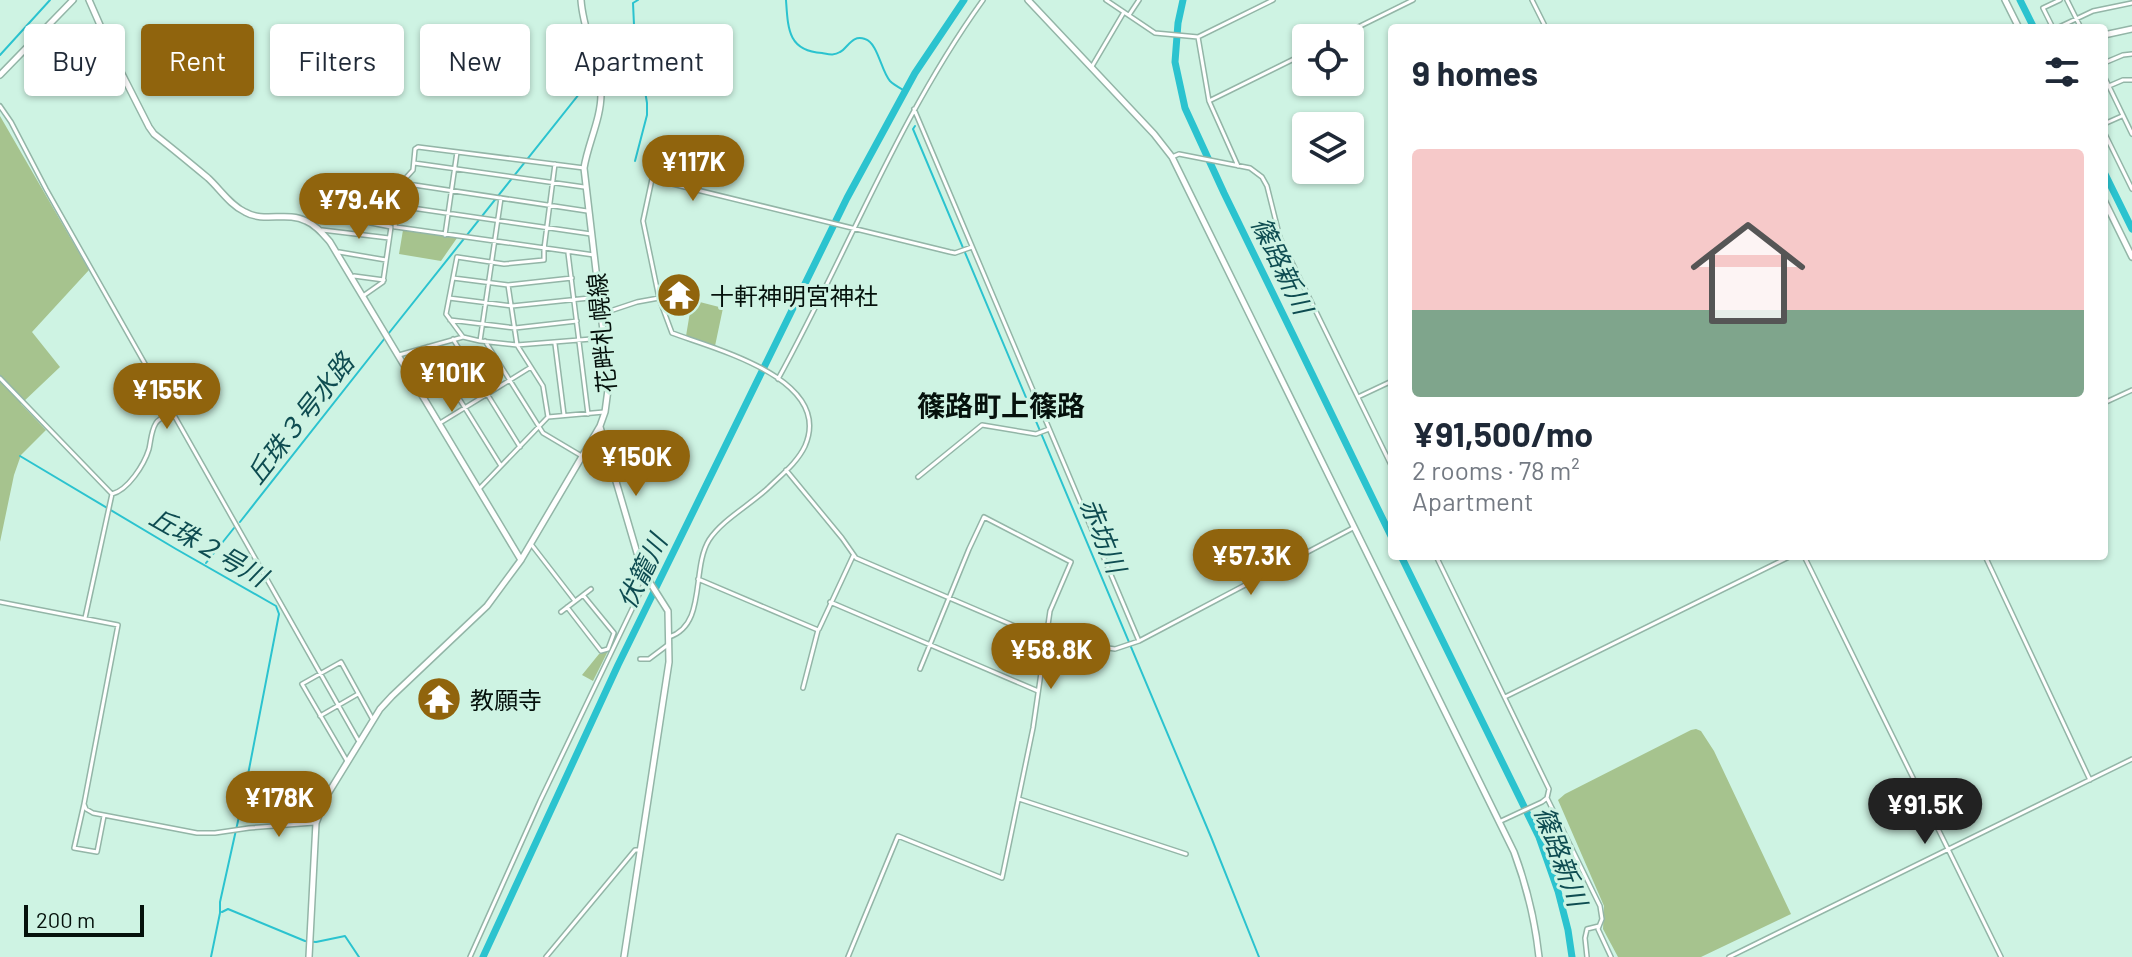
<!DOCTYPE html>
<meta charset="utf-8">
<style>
body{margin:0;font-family:Barlow,"Noto Sans JP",sans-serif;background:#f2f2f3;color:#1f2937;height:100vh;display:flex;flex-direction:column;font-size:30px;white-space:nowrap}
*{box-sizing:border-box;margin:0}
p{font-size:26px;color:#747a83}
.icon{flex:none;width:44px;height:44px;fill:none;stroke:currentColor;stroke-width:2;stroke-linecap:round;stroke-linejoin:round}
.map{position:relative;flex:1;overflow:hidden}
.drawer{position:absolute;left:1388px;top:24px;width:720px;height:536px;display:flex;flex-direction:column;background:#fff;border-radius:8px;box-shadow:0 2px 6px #0004}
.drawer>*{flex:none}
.hud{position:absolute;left:24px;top:24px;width:760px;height:72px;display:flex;gap:16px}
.buttons{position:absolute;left:1292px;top:24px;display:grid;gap:16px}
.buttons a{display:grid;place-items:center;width:72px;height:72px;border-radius:8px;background:#fff;box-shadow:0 2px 6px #0004;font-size:40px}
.scale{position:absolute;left:24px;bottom:20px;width:120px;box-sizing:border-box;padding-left:8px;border:4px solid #05110c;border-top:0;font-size:22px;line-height:28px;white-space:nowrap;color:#05110c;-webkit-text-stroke:6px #cef3e3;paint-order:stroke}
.price{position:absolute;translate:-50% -68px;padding:0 18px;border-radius:28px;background:#90640d;color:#fff;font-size:26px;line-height:52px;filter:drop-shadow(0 2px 4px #0008)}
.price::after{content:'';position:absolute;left:50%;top:48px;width:24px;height:18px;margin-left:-12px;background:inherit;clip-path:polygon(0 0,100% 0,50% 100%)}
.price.on{background:#222;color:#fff}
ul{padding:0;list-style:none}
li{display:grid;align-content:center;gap:16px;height:424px;padding:0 24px}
li span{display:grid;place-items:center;height:248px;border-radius:8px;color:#555}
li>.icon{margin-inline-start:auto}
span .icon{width:144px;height:144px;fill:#fffc;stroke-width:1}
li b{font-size:34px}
h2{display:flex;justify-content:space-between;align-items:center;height:96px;padding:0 24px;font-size:34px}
.tag{padding:0 28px;border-radius:8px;background:#fff;box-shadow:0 2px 6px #0004;font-size:28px;line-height:72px}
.tag.on{background:#90640d;color:#fff}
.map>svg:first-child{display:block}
.green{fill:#a6c38e}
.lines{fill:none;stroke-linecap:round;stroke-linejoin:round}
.stream{stroke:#2bc3cf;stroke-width:2}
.river{stroke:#2bc3cf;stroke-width:7}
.street-casing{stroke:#93b5a7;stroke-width:6}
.secondary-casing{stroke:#93b5a7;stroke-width:8}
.street{stroke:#fff;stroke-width:3}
.secondary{stroke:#fff;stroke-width:5}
.labels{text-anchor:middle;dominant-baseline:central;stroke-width:6;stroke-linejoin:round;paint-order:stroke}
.poi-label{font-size:24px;fill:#05110c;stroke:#cef3e3;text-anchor:start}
.street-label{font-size:24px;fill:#05110c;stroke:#cef3e3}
.water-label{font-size:26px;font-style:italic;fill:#0e4c51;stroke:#cef3e3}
.quarter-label{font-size:28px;font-weight:bold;fill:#05110c;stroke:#cef3e3}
</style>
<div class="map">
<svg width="2132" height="957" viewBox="0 0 2132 957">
<rect width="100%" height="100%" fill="#cef3e3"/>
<path class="green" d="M0,116L89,270L32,332L60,367L21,404L46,430L21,455L14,475L0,542Z
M403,230L457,238L441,261L399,254Z
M692,300L723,308L715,346L686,336Z
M608,651L593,681L582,675L599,654Z
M1696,729L1701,731L1714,751L1791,914L1701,957H1618L1603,929L1604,906L1558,800L1565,794L1691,730Z"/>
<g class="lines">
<path class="stream" d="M786,0C788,29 788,51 822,53C828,54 834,56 840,52C848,48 852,34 865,39C878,43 881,71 890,81C894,85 900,88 905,91
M0,55L50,0
M915,126L913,129L1211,837L1259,957
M635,161L647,115V103L634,25L633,3L638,0
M389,333L634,25
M20,456L176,549L276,606L279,614L246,785L220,902V913L211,957
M240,522L385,338
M206,563L234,528
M222,912L228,909L305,941L316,942L345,936L359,957"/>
<path class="river" d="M1183,0L1178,23L1175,62L1185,108L1224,193L1392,538
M2020,0L2034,28
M2104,172L2132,229
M1401,556L1539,837L1558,891L1568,930L1572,957
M483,957L618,665L847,198L915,73L964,0"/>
<g class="street-casing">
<path id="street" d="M1106,0L1155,33L1198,37L1273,0
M1532,0L1546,28
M2067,0L2081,28
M1129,15L1139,0
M2053,28L2043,8L2060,0
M2057,28L2093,11L2132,3
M1198,37L1209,101L1238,166
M1336,38L1413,0
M2104,63L2123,55L2132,54
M1091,68L1124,12
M2104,76L2132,134
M2109,86L2123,80H2132
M1209,101L1306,53
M0,106L11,122L46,189L358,740
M914,109L1139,641
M2104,124L2122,116
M2104,132L2132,189
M1172,157L1179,154L1250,168L1262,177L1267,186L1280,238L1392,467
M414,163L584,187
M398,206L591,234
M395,227L401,183L587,211
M396,227L594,255
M322,230L389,238
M445,235L457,152
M339,252L386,260
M568,253L588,414
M352,277L354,276L384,280
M453,278L508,285L572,278
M508,285L517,345L543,386L548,417
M363,296L383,282L391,227L366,222L413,170L415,149L418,147L584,168
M449,298L512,306L599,297
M659,298L643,221L652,179L950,252L955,253L972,247
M601,314L637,302L659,298L672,333C715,349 834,379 805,446C797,463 781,475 768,488C750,505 722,520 709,540C691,569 707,625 669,637
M450,320L515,328L577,321
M463,337L446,314L457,257L504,264L544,260V249L555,164
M453,339L520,447
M480,341L501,198
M485,341L543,433L580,455
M555,344L564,415
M427,347L501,466
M399,355L463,337L480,341L517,345L604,338
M0,378L112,494L85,618
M778,379C848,252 898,118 983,0
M1358,397L1392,381
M2104,403L2132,390
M440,423L531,367
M786,470L842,538L856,558L1045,639L1115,649L1139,641L1353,528
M918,477L982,425L1036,434L1049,429
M479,489L548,417L604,412
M112,494C128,490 144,465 149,449C151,440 151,431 156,423C160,417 166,416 173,413
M531,544L575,601
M1436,556L1549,789L1547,798L1542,802L1501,821
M1804,556L2001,957
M1985,556L2090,780
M698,579L818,630L803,688
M0,602L118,625L84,804L86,809L93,813L197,833H215L249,828L314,823
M830,602L1038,691
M567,607L601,651L608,649L614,633L583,595
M561,612L591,589
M819,629L853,556
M640,659H649L669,644
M1505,697L1791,556
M320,716L358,694
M347,761L302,684L341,662L373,720
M1547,798L1600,906L1602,919L1598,929L1611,957
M1019,799L1186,854
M84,804L74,848L97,852L104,816
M470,957L540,801L646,580
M546,957L635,850H640
M848,957L898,836L1002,878L1033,728L1050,611L1071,562L984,517L969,549L920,669
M1587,957L1585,938L1587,929L1599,926
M1729,957L2132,759"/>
</g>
<g class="secondary-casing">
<path id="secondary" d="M89,0L118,66L149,127L154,134C172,148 190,163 208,178C220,189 230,205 245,212C264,223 287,211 306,221C316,225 323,234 330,242L521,560
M1028,0L1154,134L1172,157L1514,852C1527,887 1535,920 1539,957
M2005,0L2019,28
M2104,35L2132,29
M0,75L73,0
M2104,200L2132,257
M600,427L642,570L668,611L669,662L624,957
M309,957L316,823L326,797L380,709L392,696L487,606L521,560L600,426L605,412L609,382L584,168C588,143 601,119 601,94C600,62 583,32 581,0"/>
</g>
<use href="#street" class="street"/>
<use href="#secondary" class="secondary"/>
</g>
<defs>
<g id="temple-disc" transform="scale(2.3)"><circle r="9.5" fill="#90640d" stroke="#cef3e3"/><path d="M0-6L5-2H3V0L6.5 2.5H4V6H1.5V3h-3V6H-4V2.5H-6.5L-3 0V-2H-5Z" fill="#fff"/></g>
</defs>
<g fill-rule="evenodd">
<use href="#temple-disc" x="679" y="295"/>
<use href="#temple-disc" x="439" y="699"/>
</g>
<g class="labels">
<g class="poi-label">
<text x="710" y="295">十軒神明宮神社</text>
<text x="470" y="699">教願寺</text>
</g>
<g class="street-label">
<text transform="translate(601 333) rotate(-95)">花畔札幌線</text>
</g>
<g class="water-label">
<text transform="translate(1283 265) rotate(64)">篠路新川</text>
<text transform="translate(299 418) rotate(-52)">丘珠３号水路</text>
<text transform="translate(1104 535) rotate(68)">赤坊川</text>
<text transform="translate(209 546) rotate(30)">丘珠２号川</text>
<text transform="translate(641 571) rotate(-64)">伏籠川</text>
<text transform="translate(1562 856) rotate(70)">篠路新川</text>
</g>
<g class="quarter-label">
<text x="1001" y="405">篠路町上篠路</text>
</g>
</g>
</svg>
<div class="buttons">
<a><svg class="icon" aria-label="locate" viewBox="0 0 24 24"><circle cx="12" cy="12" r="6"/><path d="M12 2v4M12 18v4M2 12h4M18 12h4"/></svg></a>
<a><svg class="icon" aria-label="layers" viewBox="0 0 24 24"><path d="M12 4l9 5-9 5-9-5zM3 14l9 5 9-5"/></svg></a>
</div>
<div class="scale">200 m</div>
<b class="price" style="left:693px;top:203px">¥117K</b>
<b class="price" style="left:359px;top:241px">¥79.4K</b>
<b class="price" style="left:452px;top:414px">¥101K</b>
<b class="price" style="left:167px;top:431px">¥155K</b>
<b class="price" style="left:636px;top:498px">¥150K</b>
<b class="price" style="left:1251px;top:597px">¥57.3K</b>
<b class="price" style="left:1051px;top:691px">¥58.8K</b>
<b class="price" style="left:279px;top:839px">¥178K</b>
<b class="price on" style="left:1925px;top:846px">¥91.5K</b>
<div class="hud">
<a class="tag">Buy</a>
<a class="tag on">Rent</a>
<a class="tag">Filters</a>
<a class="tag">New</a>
<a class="tag">Apartment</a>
</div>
<section class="drawer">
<h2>9 homes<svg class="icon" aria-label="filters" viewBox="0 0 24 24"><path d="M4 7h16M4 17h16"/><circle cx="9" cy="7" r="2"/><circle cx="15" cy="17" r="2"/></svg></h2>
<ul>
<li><span style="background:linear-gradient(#f6c9c9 65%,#7fa58c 0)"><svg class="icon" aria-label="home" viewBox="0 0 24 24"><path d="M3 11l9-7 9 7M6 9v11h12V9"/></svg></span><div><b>¥91,500/mo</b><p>2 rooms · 78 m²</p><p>Apartment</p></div></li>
</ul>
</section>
</div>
